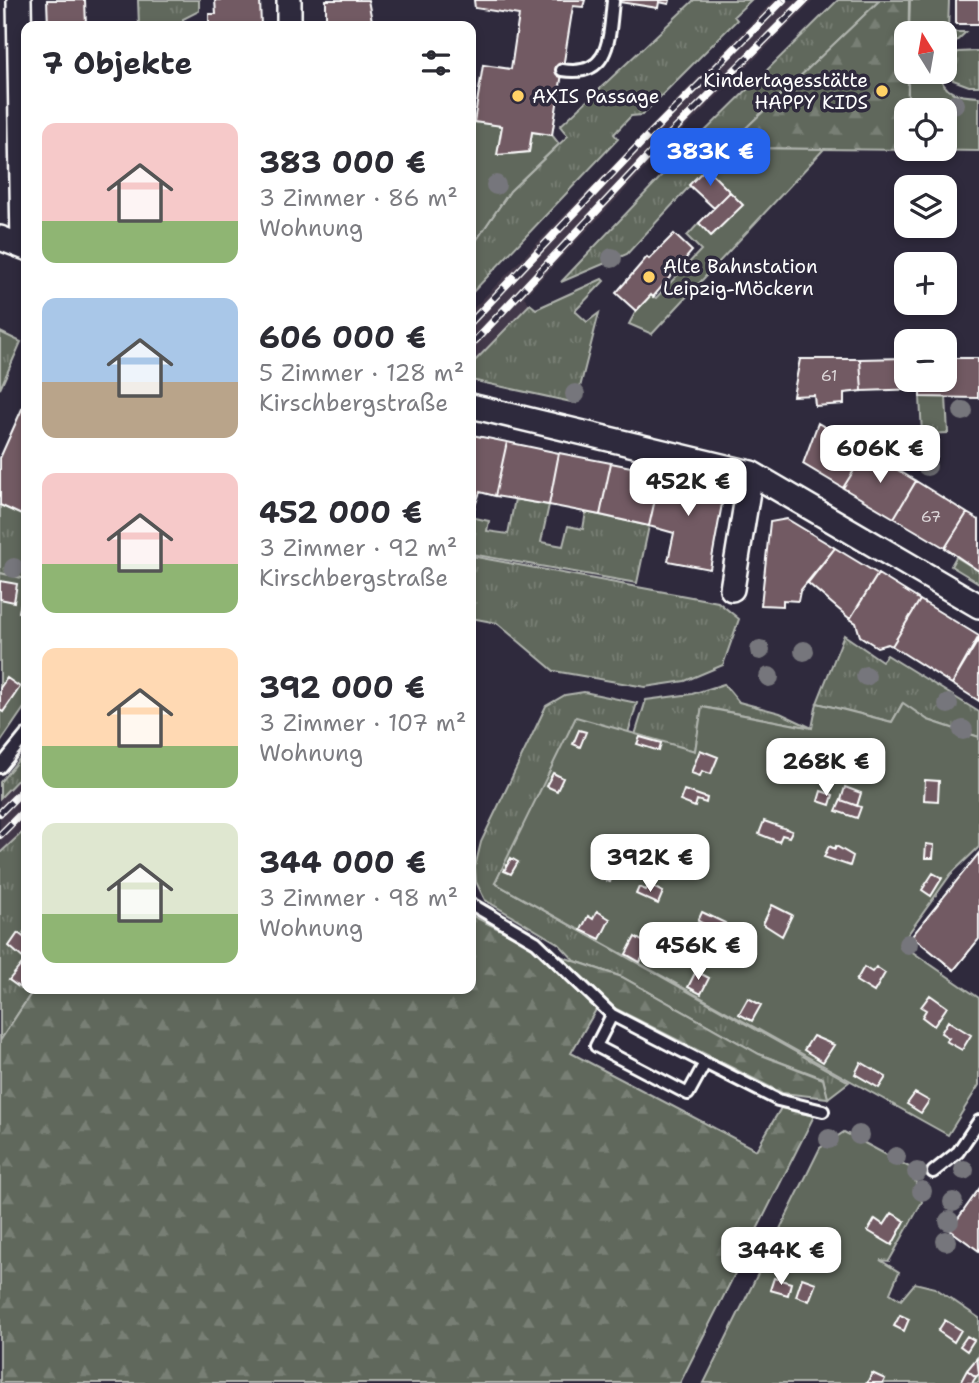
<!DOCTYPE html>
<html lang="de">
<meta charset="utf-8">
<style>
body{margin:0;font-family:"Shantell Sans",sans-serif;background:#f7f7f7;color:#2b2b33;height:100vh;display:flex;flex-direction:column;font-size:26px;white-space:nowrap}
*{box-sizing:border-box;margin:0}
p{font-size:23px;color:#7c7c81}
.icon{flex:none;width:38px;height:38px;fill:none;stroke:currentColor;stroke-width:2;stroke-linecap:round;stroke-linejoin:round}
.map{position:relative;flex:1;overflow:hidden}
.details{position:absolute;left:21px;top:21px;width:455px;height:973px;display:flex;flex-direction:column;background:#fff;border-radius:14px;box-shadow:0 4px 10px #0003}
.details>*{flex:none}
.needle{width:46px;rotate:349deg}
.tools{position:absolute;left:894px;top:21px;display:grid;gap:14px}
.tools a{display:grid;place-items:center;width:63px;height:63px;border-radius:14px;background:#fff;box-shadow:0 4px 10px #0003;font-size:35px}
.price{position:absolute;translate:-50% -60px;padding:0 16px;border-radius:14px;background:#fff;color:#222;font-size:23px;line-height:46px;filter:drop-shadow(0 2px 4px #0008)}
.price::after{content:'';position:absolute;left:50%;top:42px;width:21px;height:16px;margin-left:-10px;background:inherit;clip-path:polygon(0 0,100% 0,50% 100%)}
.price.current{background:#2563eb;color:#fff}
ul{padding:0;list-style:none}
li{display:flex;align-items:center;gap:21px;height:175px;padding:0 21px}
li span{display:grid;place-items:center;flex:none;width:196px;height:140px;border-radius:14px;color:#555}
li>.icon{margin-inline-start:auto}
span .icon{width:84px;height:84px;fill:#fffc;stroke-width:1}
li b{font-size:30px}
h2{display:flex;justify-content:space-between;align-items:center;height:84px;padding:0 21px;font-size:30px}
.map>svg:first-child{display:block}
.built{fill:#433848}
.grass{fill:url(#grass-tufts);stroke:#b0b4ae;stroke-width:2}
.forest{fill:url(#forest-firs);stroke:#b0b4ae;stroke-width:2}
.garden{fill:#60685c;stroke:#b0b4ae;stroke-width:2}
.building{fill:#725a63;stroke:#fff;stroke-width:2}
.lines{fill:none;stroke-linecap:round;stroke-linejoin:round}
.lane-casing{stroke:#fff;stroke-width:16}
.street-casing{stroke:#fff;stroke-width:28}
.lane{stroke:#2f2a3d;stroke-width:10}
.street{stroke:#2f2a3d;stroke-width:23}
.rail-casing{stroke:#fff;stroke-width:8}
.rail{stroke:#2f2a3d;stroke-width:5;stroke-dasharray:16;stroke-linecap:butt}
.tree{fill:#76767b}
.poi-dot{fill:#ffd166;stroke:#2f2a3d;stroke-width:2.5}
.labels{text-anchor:middle;dominant-baseline:central;stroke-width:7;stroke-linejoin:round;paint-order:stroke}
.number-label{font-size:16px;fill:#dcd6d8}
.poi-label{font-size:19px;fill:#fff;stroke:#2f2a3d;text-anchor:start}
</style>
<div class="map">
<svg width="979" height="1383" viewBox="0 0 979 1383">
<defs>
<pattern id="grass-tufts" width="24" height="20" patternUnits="userSpaceOnUse" patternTransform="scale(1.75)"><rect width="24" height="20" fill="#60685c"/><path d="M3 7l-1-3M5 7V3M7 7l1-3M15 17l-1-3M17 17v-4M19 17l1-3" fill="none" stroke="#787f74"/></pattern>
<pattern id="forest-firs" width="22" height="20" patternUnits="userSpaceOnUse" patternTransform="scale(1.75)"><rect width="22" height="20" fill="#60685c"/><path d="M5 1l3.5 6h-7zM16 11l3.5 6h-7z" fill="#787f74"/></pattern>
</defs>
<rect width="100%" height="100%" fill="#2f2a3d"/>
<filter id="ink" filterUnits="userSpaceOnUse"><feTurbulence type="fractalNoise" baseFrequency=".0143" numOctaves="2"/><feDisplacementMap in="SourceGraphic" scale="14" xChannelSelector="R" yChannelSelector="G"/><feConvolveMatrix kernelMatrix="1 2 1 2 8 2 1 2 1" color-interpolation-filters="sRGB"/></filter>
<g filter="url(#ink)">
<path class="built" d="M774,0H814L657,156L524,297L530,304L471,365V311Z
M26,771V828L0,853V798Z"/>
<path class="grass" d="M138,0H199V11L183,19V26H139Z
M694,0H751L734,16L737,20L642,115L631,116L614,134L618,139L471,294V248L510,191L568,136L560,126Z
M838,0H880L725,148L627,254L561,282L694,142Z
M979,51V86H969L953,80L950,66L958,52Z
M602,279L604,281L575,311L587,322L599,313L576,403L471,380V365L530,304L536,309Z
M0,332L21,342L0,389Z
M920,397H946L948,433L922,434Z
M515,499L549,505L541,542L563,546L568,526L583,529L586,512L649,526L637,583L471,554V517L489,521L487,531L508,534Z
M0,505L26,517V579L0,573Z
M471,556L718,602L739,619L723,665L685,681L645,687L554,671L497,623L471,618Z
M956,557L979,571V583L951,566Z
M844,635L882,661L887,655L979,712V737L928,720L902,704L892,722L817,703Z
M724,684L739,702L780,713L812,728L702,707L695,751L635,735L646,700L692,694Z
M584,692L637,703L628,733L495,883L849,1082L828,1098L823,1078L759,1054L622,977L575,961L559,944L485,900L476,882L475,867L481,842L546,706L565,695Z
M26,751V771L0,798V782Z
M26,829V929L23,933L26,936V989H34L0,1041V853Z"/>
<path class="forest" d="M880,0H909L907,150L725,148Z
M471,915L536,948L622,977L759,1054L823,1079L828,1098L782,1093L601,1001L571,1053L756,1150L781,1108L814,1116L680,1383H0V1041L34,989H471Z"/>
<path class="garden" d="M910,0H949L948,32H966L945,52V33H909Z
M908,72H939C943,95 959,96 979,97V151L907,150L945,149V110H908Z
M474,122L502,126L498,155L529,152L532,132L552,135L559,144L510,191L471,248V123Z
M725,148L824,149L652,334L629,324L636,311L651,295L656,298L701,250L687,236L699,223L712,235L742,205L706,168Z
M0,573L26,579V705L0,743Z
M817,703L892,722L903,703L928,720L979,737V847L951,874L901,944L979,998V1085L948,1135L495,883L576,717L695,751L702,707L812,728Z
M844,1132L911,1168L922,1202L889,1261L880,1260L899,1272L890,1293L901,1300L915,1283L935,1288L979,1318V1383H704L820,1148Z"/>
<path class="building" d="M47,0H85L86,26H48Z
M215,0H260L261,26H209V14H216Z
M326,0H368L373,26H326Z
M474,0H585L583,7L573,6L552,135L532,132L529,152L497,155L502,126L474,122L483,65L511,69L519,15L475,8Z
M607,0H670L669,4L659,2L658,8Z
M956,0H979V24H956Z
M706,168L730,192L714,208L689,185Z
M730,192L743,205L711,236L699,223Z
M674,234L692,251L653,297L651,295L636,311L616,293L647,257L649,259Z
M906,358V380H920V389L862,391L860,359Z
M945,358H978V398L920,397V380H945Z
M800,359H860L862,391L844,393V404L815,406L814,395L793,396Z
M26,400V517L0,505V458Z
M818,423L866,451L843,488L803,464Z
M472,435L507,442L495,496L480,492L471,517Z
M507,442L559,453L549,505L495,496Z
M866,451L916,481L894,518L843,488Z
M559,453L611,463L600,515L549,505Z
M611,463L661,473L649,526L600,515Z
M661,473L718,485L724,493L710,569L668,561L674,533L649,526Z
M916,481L967,513L945,548L894,518Z
M967,513L979,520V571L945,548Z
M787,519L835,548L800,591L798,601L783,600V606L761,605L770,522Z
M835,548L878,574L850,619L808,583Z
M878,574L920,600L892,646L888,644L877,647L860,636L856,623L850,619Z
M0,581L17,584L14,602L0,599Z
M24,588H26V614L19,612Z
M920,600L979,636L952,684L892,646Z
M979,639V701L952,684Z
M7,678L20,687L3,712L0,710V688Z
M579,730L586,732L580,747L573,744Z
M640,737L661,743L659,751L637,744Z
M700,750L718,757L711,774L702,771L700,776L691,773Z
M553,773L563,778L557,791L546,786Z
M925,780L939,781L938,801L924,800Z
M845,787L861,793L857,806L841,800Z
M684,790L707,798L706,803L697,800L695,807L680,801Z
M821,791L833,795L830,805L818,801Z
M841,800L861,807L857,818L836,811Z
M764,821L792,831L789,837L782,835L779,842L759,834Z
M926,844L934,845L933,858H925Z
M829,846L835,849L836,846L853,856L850,866L824,857Z
M979,853V939L954,970L912,936Z
M511,858L518,862L511,874L504,871Z
M597,863L615,870L610,882L592,875Z
M933,873L942,878L931,896L922,890Z
M649,885L663,892L658,904L636,894L639,887L646,890Z
M772,905L792,915L782,936L763,924Z
M597,911L610,919L600,939L581,930L588,916L593,919Z
M702,912L725,923L720,932L698,921Z
M18,933L26,939V989H30L27,993L9,980L25,960L9,946Z
M635,937L649,945L640,962L626,954Z
M864,967L872,972L876,967L885,973L874,992L856,981Z
M696,971L709,978L701,994L688,987Z
M930,995L947,1007L934,1026L922,1017L926,1010L921,1007Z
M748,998L761,1005L752,1021L739,1014Z
M948,1021L971,1035L962,1050L946,1041L949,1038L941,1033Z
M813,1036L834,1045L823,1062L804,1050Z
M861,1062L886,1077L879,1088L855,1074Z
M915,1093L929,1101L921,1113L907,1104Z
M979,1189V1251L950,1230Z
M892,1213L905,1221L892,1245L868,1231L875,1219L884,1225Z
M774,1278L791,1283L788,1295L770,1290Z
M802,1278L816,1283L809,1301L796,1296Z
M900,1315L909,1319L904,1331L894,1326Z
M945,1320L961,1330L954,1342L938,1331Z
M967,1336L974,1340L967,1351L960,1346Z
M977,1358L979,1374L976,1377L967,1370Z
M967,1370L976,1377L972,1383H960Z
M872,1373L885,1379L883,1383H867Z"/>
<g class="lines">
<g class="lane-casing">
<path id="lane" d="M562,70C611,78 609,37 613,1
M0,767L26,735
M471,904L536,942L612,1015
M705,1063L612,1015L596,1046L688,1094L705,1063L778,1100L823,1111
M933,1172L958,1152L979,1121"/>
</g>
<g class="street-casing">
<path id="street" d="M19,0L23,246
M289,0V26
M0,238L26,248
M471,406L751,473L979,606
M732,589L751,473"/>
</g>
<use href="#lane" class="lane"/>
<use href="#street" class="street"/>
<g class="rail-casing">
<path id="rail" d="M471,322L640,144L783,0
M471,345L650,154L805,0
M0,813L26,787
M0,835L26,809"/>
</g>
<use href="#rail" class="rail"/>
</g>
<g class="tree">
<circle cx="954" cy="104" r="10"/>
<circle cx="496" cy="185" r="10"/>
<circle cx="612" cy="258" r="10"/>
<circle cx="575" cy="394" r="10"/>
<circle cx="963" cy="411" r="10"/>
<circle cx="927" cy="466" r="10"/>
<circle cx="14" cy="568" r="10"/>
<circle cx="760" cy="650" r="10"/>
<circle cx="804" cy="651" r="10"/>
<circle cx="866" cy="676" r="10"/>
<circle cx="769" cy="677" r="10"/>
<circle cx="948" cy="704" r="10"/>
<circle cx="963" cy="730" r="10"/>
<circle cx="908" cy="944" r="10"/>
<circle cx="859" cy="1135" r="10"/>
<circle cx="829" cy="1139" r="10"/>
<circle cx="896" cy="1157" r="10"/>
<circle cx="964" cy="1170" r="10"/>
<circle cx="917" cy="1172" r="10"/>
<circle cx="922" cy="1191" r="10"/>
<circle cx="953" cy="1202" r="10"/>
<circle cx="949" cy="1221" r="10"/>
<circle cx="946" cy="1241" r="10"/>
</g>
</g>
<g class="poi-dot">
<circle cx="882" cy="91" r="7"/>
<circle cx="518" cy="96" r="7"/>
<circle cx="649" cy="277" r="7"/>
</g>
<g class="labels">
<g class="number-label">
<text x="829" y="375">61</text>
<text x="931" y="516">67</text>
</g>
<g class="poi-label">
<text x="868" y="80" text-anchor="end">Kindertagesstätte<tspan x="868" dy="22">HAPPY KIDS</tspan></text>
<text x="532" y="96">AXIS Passage</text>
<text x="663" y="266">Alte Bahnstation<tspan x="663" dy="22">Leipzig-Möckern</tspan></text>
</g>
</g>
</svg>
<div class="tools">
<a><svg class="needle" viewBox="-14 -14 28 28"><path d="M0-13l5 13h-10z" fill="#e53935"/><path d="M0 13l5-13h-10z" fill="#7c7c81"/></svg></a>
<a><svg class="icon" aria-label="locate" viewBox="0 0 24 24"><circle cx="12" cy="12" r="6"/><path d="M12 2v4M12 18v4M2 12h4M18 12h4"/></svg></a>
<a><svg class="icon" aria-label="layers" viewBox="0 0 24 24"><path d="M12 4l9 5-9 5-9-5zM3 14l9 5 9-5"/></svg></a>
<a>+</a>
<a>−</a>
</div>
<b class="price current" style="left:710px;top:188px">383K €</b>
<b class="price" style="left:880px;top:485px">606K €</b>
<b class="price" style="left:688px;top:518px">452K €</b>
<b class="price" style="left:826px;top:798px">268K €</b>
<b class="price" style="left:650px;top:894px">392K €</b>
<b class="price" style="left:698px;top:982px">456K €</b>
<b class="price" style="left:781px;top:1287px">344K €</b>
<section class="details">
<h2>7 Objekte<svg class="icon" aria-label="filters" viewBox="0 0 24 24"><path d="M4 7h16M4 17h16"/><circle cx="9" cy="7" r="2"/><circle cx="15" cy="17" r="2"/></svg></h2>
<ul>
<li><span style="background:linear-gradient(#f6c9c9 70%,#8fb573 0)"><svg class="icon" aria-label="home" viewBox="0 0 24 24"><path d="M3 11l9-7 9 7M6 9v11h12V9"/></svg></span><div><b>383 000 €</b><p>3 Zimmer · 86 m²</p><p>Wohnung</p></div></li>
<li><span style="background:linear-gradient(#a9c7e8 60%,#b9a48a 0)"><svg class="icon" aria-label="home" viewBox="0 0 24 24"><path d="M3 11l9-7 9 7M6 9v11h12V9"/></svg></span><div><b>606 000 €</b><p>5 Zimmer · 128 m²</p><p>Kirschbergstraße</p></div></li>
<li><span style="background:linear-gradient(#f6c9c9 65%,#8fb573 0)"><svg class="icon" aria-label="home" viewBox="0 0 24 24"><path d="M3 11l9-7 9 7M6 9v11h12V9"/></svg></span><div><b>452 000 €</b><p>3 Zimmer · 92 m²</p><p>Kirschbergstraße</p></div></li>
<li><span style="background:linear-gradient(#ffd9b3 70%,#8fb573 0)"><svg class="icon" aria-label="home" viewBox="0 0 24 24"><path d="M3 11l9-7 9 7M6 9v11h12V9"/></svg></span><div><b>392 000 €</b><p>3 Zimmer · 107 m²</p><p>Wohnung</p></div></li>
<li><span style="background:linear-gradient(#dfe7d0 65%,#8fb573 0)"><svg class="icon" aria-label="home" viewBox="0 0 24 24"><path d="M3 11l9-7 9 7M6 9v11h12V9"/></svg></span><div><b>344 000 €</b><p>3 Zimmer · 98 m²</p><p>Wohnung</p></div></li>
</ul>
</section>
</div>
